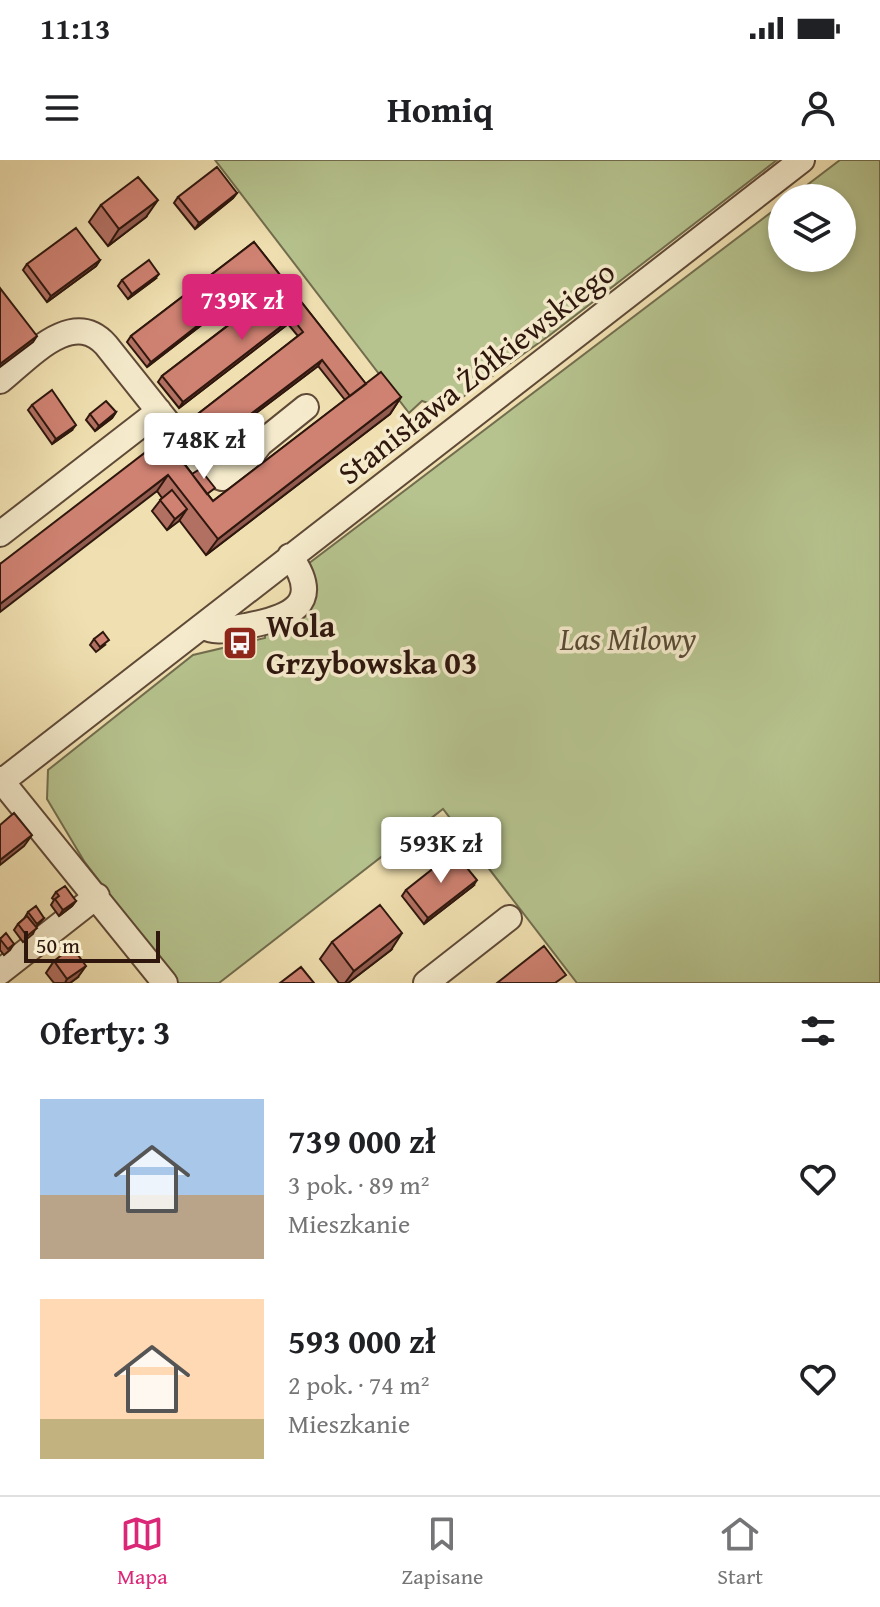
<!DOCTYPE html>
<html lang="pl">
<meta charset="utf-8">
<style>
body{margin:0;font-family:"Gentium Book Plus",serif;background:#f6f6f6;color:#202124;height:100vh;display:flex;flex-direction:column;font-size:30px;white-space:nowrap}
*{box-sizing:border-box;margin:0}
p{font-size:26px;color:#757577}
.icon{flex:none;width:44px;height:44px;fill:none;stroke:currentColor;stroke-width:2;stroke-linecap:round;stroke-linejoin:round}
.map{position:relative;height:823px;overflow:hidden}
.sheet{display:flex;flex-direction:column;background:#fff;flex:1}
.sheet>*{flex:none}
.buttons{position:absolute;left:768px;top:24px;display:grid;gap:16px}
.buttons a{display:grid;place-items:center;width:88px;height:88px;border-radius:50%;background:#fff;box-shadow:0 4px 12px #0003;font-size:40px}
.scale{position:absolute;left:24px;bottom:20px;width:136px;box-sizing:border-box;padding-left:8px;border:4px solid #2f170e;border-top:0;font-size:22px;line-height:28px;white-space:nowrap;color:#2f170e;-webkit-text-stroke:6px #f5ebcc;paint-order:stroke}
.price{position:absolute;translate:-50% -68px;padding:0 18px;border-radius:8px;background:#fff;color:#222;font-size:26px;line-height:52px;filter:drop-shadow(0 2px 4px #0008)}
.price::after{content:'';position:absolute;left:50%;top:48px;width:24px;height:18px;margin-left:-12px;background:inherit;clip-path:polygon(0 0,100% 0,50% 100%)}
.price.current{background:#db2777;color:#fff}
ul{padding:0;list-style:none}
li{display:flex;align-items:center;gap:24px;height:200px;padding:0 40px}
li span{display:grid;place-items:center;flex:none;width:224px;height:160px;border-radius:0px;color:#555}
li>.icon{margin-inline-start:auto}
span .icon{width:96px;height:96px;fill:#fffc;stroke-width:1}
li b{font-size:34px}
h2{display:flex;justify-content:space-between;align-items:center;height:96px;padding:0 40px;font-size:34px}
.status{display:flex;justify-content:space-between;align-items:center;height:56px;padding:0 40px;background:#fff;direction:ltr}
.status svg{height:22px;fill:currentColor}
header{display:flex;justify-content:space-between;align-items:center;height:104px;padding:0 40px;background:#fff;font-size:36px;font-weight:800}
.dock{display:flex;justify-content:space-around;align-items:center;height:112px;border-top:2px solid #e0e0e0;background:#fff;font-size:22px;color:#757577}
.dock a{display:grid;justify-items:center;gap:4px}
.dock .current{color:#db2777}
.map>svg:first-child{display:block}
.green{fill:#b6c38e;stroke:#726d4e;stroke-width:2}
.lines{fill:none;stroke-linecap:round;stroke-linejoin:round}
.minor-casing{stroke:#5f4937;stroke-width:28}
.minor{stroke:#f5ebcc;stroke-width:24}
.wall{fill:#b27062;stroke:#2f170e;stroke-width:2}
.shaded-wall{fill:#915b50;stroke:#2f170e;stroke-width:2}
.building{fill:#cf8272;stroke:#2f170e;stroke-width:2}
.labels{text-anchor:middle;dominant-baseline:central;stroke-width:7;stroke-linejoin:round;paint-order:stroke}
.street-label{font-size:32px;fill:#2f170e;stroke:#f5ebcc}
.poi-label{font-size:32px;font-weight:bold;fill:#2f170e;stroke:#f5ebcc;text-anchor:start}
.park-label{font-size:32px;font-style:italic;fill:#584b34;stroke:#f5ebcc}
</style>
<div class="status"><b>11:13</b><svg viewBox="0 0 49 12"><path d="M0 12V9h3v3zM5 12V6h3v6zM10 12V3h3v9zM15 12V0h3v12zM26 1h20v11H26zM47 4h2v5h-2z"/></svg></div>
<header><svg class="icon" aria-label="menu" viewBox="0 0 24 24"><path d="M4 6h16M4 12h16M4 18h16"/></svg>Homiq<svg class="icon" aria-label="person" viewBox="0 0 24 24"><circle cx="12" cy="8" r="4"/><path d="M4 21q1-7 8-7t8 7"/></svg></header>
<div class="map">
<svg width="880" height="823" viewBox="0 0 880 823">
<rect width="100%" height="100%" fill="#f0e0b1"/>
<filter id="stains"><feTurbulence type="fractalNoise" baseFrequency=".0025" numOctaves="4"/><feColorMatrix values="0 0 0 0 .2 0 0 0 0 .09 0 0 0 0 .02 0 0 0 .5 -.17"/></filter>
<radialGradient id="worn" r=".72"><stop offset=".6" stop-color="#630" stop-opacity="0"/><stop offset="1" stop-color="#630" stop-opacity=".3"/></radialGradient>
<path class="green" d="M215,0H777L550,175L446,249L422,241L409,253Z
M840,0H880V823H577L443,649L219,823H177L84,701L47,639L48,610L193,495L265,478V472L297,461L307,452L308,404L782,44V98H842V38H790Z"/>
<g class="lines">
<g class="minor-casing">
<path id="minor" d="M0,221C28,199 72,147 106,185L208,313L222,318L240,311L260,284L306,247
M0,374L159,251
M203,466C216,475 232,468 246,466C288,458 325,445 290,396
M0,619L165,823
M0,623L802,0
M0,812L97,736
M426,823L509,758"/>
</g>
<use href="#minor" class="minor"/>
</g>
<path class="wall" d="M237,33L233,38L195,69L174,43L178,37Z
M101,45L146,57L108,86L89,62Z
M254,82L366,224L401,237L390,254L206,395L179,360L167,370L152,351L162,338L157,331L0,404L186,306L213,341L345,240L318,206L210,288L190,262L194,257L298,176L288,164L179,248L158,222L162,216L266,136L256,123L147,207L127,182L131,176Z
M100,100L96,106L47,142L23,110L27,104Z
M155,119L128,139L118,126L122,120Z
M32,245L72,270L52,284L28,250Z
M116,252L112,258L95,271L86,260L90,254Z
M94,479L105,485L96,492L90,485Z
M473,726L424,764L402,736L406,730Z
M56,732L76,741L72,746L59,756L51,745L54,740L52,738Z
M28,752L44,758L36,767L33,774L23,782L14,770L18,764L24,759Z
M0,778L14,784L10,790L4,795L0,790Z
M332,782L391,790L348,823H339L320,799Z
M54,801L78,817L70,823H54L46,813Z"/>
<path class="shaded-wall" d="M237,33L233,38L195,69L199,63Z
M158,40L146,57L108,86L119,69Z
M100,100L96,106L47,142L51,136Z
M159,114L155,119L128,139L132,134Z
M260,117L256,123L147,207L151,202Z
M292,158L288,164L179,248L183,242Z
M37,176L33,182L0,207V204Z
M322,200L318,206L210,288L214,282Z
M401,237L390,254L206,395L218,379Z
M116,252L112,258L95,271L99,266Z
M76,265L72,270L52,284L56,279Z
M168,315L157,331L0,452V444Z
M187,349L179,361L167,370L175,359Z
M32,675L24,686L0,705V700Z
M477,720L473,726L424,764L428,758Z
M76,741L72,746L59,756L63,750Z
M402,773L391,790L348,823H345L354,811Z
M86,806L78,817L70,823H65L67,819Z"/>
<path class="building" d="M217,7L237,33L199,63L178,37Z
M138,17L158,40L119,69L101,45Z
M76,68L100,100L51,136L27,104Z
M254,82L366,224L350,236L322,200L214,282L194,257L303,172L292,158L183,242L162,216L272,132L260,117L151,202L131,176Z
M149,100L159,114L132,134L122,120Z
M0,128L37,176L0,204Z
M381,212L401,237L218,379L168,315L0,444V404L164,278L213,341Z
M52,230L76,265L56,279L32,245Z
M106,241L116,252L99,266L90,254Z
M173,276L191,299L184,304L167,281Z
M200,309L215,328L207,334L192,314Z
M172,330L187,349L175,359L160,340Z
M103,472L109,480L100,487L94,479Z
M14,653L32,675L0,700V665Z
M454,692L477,720L428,758L406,730Z
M65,726L76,741L63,750L55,739L59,736L56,732Z
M380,745L402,773L354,811L332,782Z
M36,746L44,758L37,764L28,752Z
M27,756L37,768L27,776L18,764Z
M6,773L14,784L8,789L0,779Z
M544,786L566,815L555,823H497Z
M72,787L86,806L67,819L54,801Z
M301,807L314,823H280Z"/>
<defs>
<g id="bus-square" transform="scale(1.8)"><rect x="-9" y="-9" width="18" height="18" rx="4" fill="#8f2418" stroke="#f5ebcc"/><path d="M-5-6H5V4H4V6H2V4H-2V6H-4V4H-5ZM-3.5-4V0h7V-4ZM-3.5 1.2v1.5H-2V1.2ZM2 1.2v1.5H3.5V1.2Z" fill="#fff"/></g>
</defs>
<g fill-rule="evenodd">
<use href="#bus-square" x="240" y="483"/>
</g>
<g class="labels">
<g class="street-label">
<text transform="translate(476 212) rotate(-38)">Stanisława Żółkiewskiego</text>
</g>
<g class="poi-label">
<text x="266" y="465">Wola<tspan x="266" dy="37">Grzybowska 03</tspan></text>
</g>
<g class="park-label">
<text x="628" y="478">Las Milowy</text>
</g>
</g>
<rect width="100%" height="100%" filter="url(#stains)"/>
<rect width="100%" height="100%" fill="url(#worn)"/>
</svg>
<div class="buttons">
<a><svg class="icon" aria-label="layers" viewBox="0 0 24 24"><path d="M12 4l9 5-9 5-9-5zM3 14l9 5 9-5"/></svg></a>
</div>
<div class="scale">50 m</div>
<b class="price current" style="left:242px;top:182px">739K zł</b>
<b class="price" style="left:204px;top:321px">748K zł</b>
<b class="price" style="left:441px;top:725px">593K zł</b>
</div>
<section class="sheet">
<h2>Oferty: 3<svg class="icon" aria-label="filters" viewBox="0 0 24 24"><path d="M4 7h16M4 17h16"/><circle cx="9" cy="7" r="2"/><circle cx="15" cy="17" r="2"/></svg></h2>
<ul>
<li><span style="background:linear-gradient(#a9c7e8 60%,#b9a48a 0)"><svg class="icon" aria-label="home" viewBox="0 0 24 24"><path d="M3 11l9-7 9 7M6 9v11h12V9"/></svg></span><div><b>739 000 zł</b><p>3 pok. · 89 m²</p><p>Mieszkanie</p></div><svg class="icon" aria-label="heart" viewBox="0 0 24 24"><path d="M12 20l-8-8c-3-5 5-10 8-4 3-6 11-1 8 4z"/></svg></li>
<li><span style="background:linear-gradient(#ffd9b3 75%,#c2b280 0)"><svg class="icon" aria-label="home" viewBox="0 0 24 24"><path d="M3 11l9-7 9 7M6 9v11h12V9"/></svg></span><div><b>593 000 zł</b><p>2 pok. · 74 m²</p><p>Mieszkanie</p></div><svg class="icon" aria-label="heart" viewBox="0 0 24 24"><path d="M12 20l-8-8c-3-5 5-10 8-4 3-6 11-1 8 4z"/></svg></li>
</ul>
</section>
<nav class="dock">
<a class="current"><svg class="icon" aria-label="map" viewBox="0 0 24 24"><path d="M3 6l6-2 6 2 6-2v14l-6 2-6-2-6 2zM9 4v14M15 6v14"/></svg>Mapa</a>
<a><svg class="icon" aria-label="saved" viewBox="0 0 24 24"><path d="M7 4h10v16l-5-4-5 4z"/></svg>Zapisane</a>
<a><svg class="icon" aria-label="home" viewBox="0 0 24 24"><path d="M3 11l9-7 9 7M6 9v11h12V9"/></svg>Start</a>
</nav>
